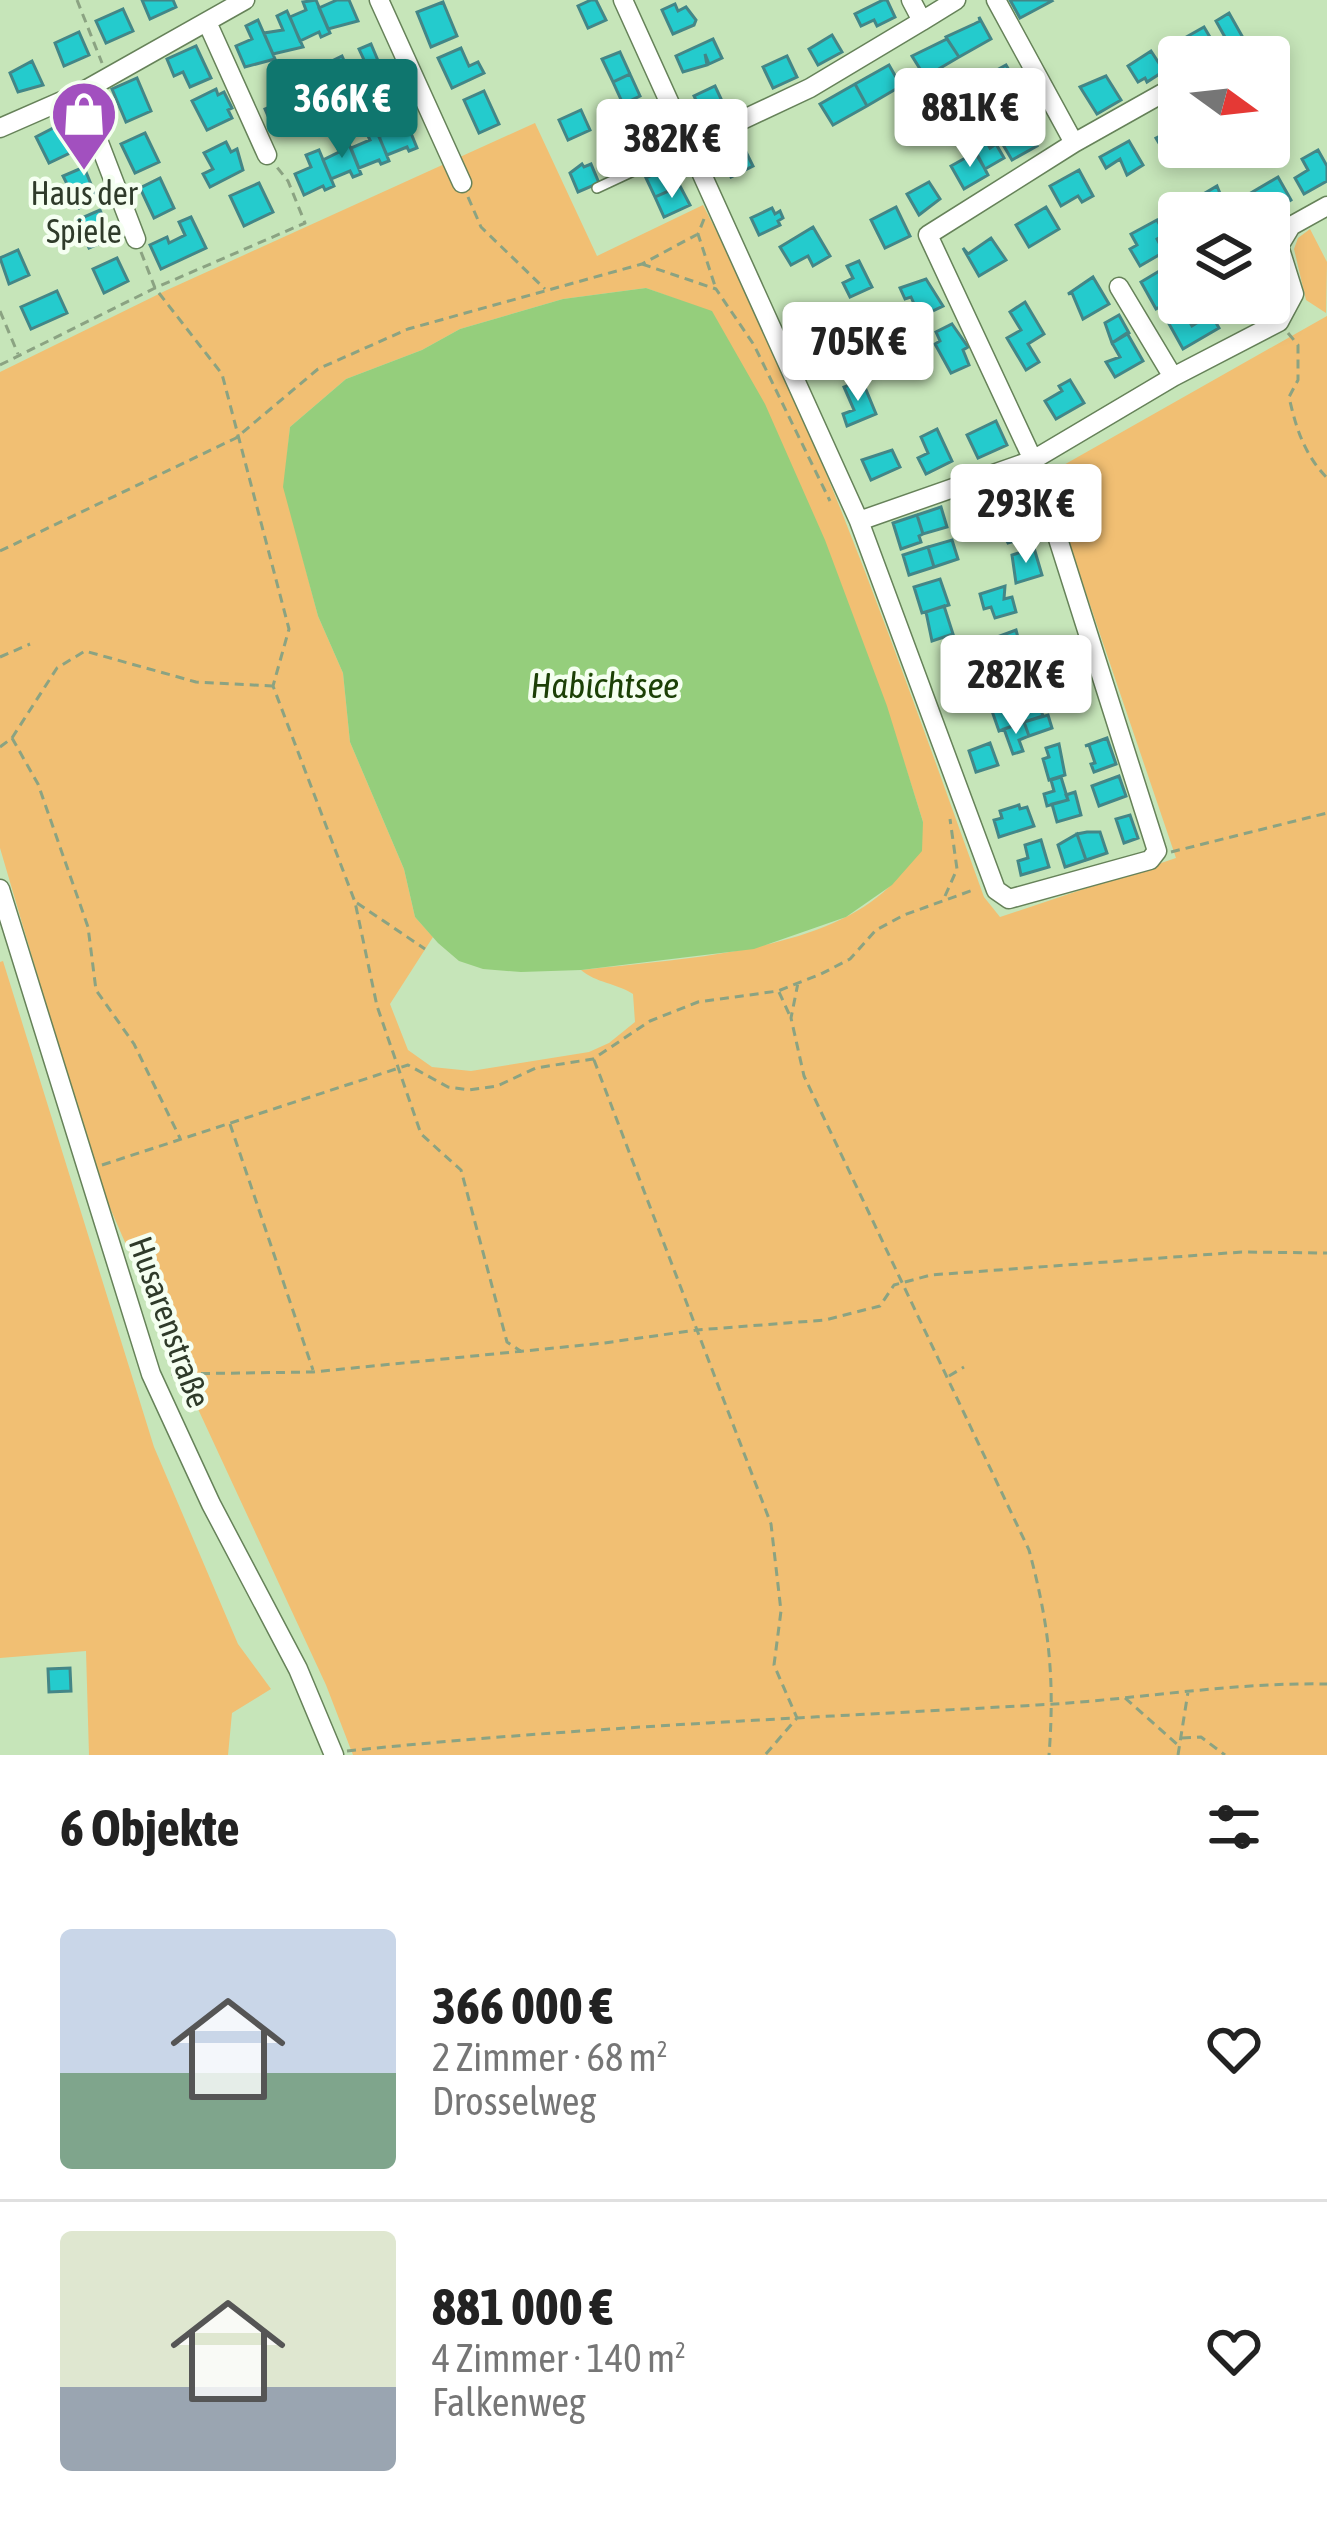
<!DOCTYPE html>
<html lang="de">
<meta charset="utf-8">
<style>
body{margin:0;font-family:"Asap Condensed",sans-serif;background:#f2f2f2;color:#222;height:100vh;display:flex;flex-direction:column;font-size:45px;white-space:nowrap}
*{box-sizing:border-box;margin:0}
p{font-size:39px;color:#767676}
.icon{flex:none;width:66px;height:66px;fill:none;stroke:currentColor;stroke-width:2;stroke-linecap:round;stroke-linejoin:round}
.map{position:relative;height:1755px;overflow:hidden}
.details{display:flex;flex-direction:column;background:#fff;flex:1}
.details>*{flex:none}
.needle{width:78px;rotate:105deg}
.tools{position:absolute;left:1158px;top:36px;display:grid;gap:24px}
.tools a{display:grid;place-items:center;width:132px;height:132px;border-radius:12px;background:#fff;box-shadow:0 6px 18px #0003;font-size:60px}
.price{position:absolute;translate:-50% -102px;padding:0 27px;border-radius:12px;background:#fff;color:#222;font-size:39px;line-height:78px;filter:drop-shadow(0 3px 6px #0008)}
.price::after{content:'';position:absolute;left:50%;top:72px;width:36px;height:27px;margin-left:-18px;background:inherit;clip-path:polygon(0 0,100% 0,50% 100%)}
.price.active{background:#0f766e;color:#fff}
ul{padding:0;list-style:none}
li{display:flex;align-items:center;gap:36px;height:300px;padding:0 60px}
li+li{border-top:3px solid #e0e0e0}
li span{display:grid;place-items:center;flex:none;width:336px;height:240px;border-radius:12px;color:#555}
li>.icon{margin-inline-start:auto}
span .icon{width:144px;height:144px;fill:#fffc;stroke-width:1}
li b{font-size:51px}
h2{display:flex;justify-content:space-between;align-items:center;height:144px;padding:0 60px;font-size:51px}
.map>svg:first-child{display:block}
.green{fill:#f1bf73;fill-rule:evenodd}
.water{fill:#95ce7c}
.building{fill:#24cbcd;stroke:#438687;stroke-width:3}
.lines{fill:none;stroke-linecap:round;stroke-linejoin:round}
.service-casing{stroke:#668259;stroke-width:12}
.minor-casing{stroke:#668259;stroke-width:21}
.path{stroke:#8ba382;stroke-width:3;stroke-dasharray:9 6;stroke-linecap:butt}
.service{stroke:#fff;stroke-width:9}
.minor{stroke:#fff;stroke-width:18}
.labels{text-anchor:middle;dominant-baseline:central;stroke-width:9;stroke-linejoin:round;paint-order:stroke}
.poi-label{font-size:33px;fill:#2f3b2a;stroke:#f5fff1}
.street-label{font-size:33px;fill:#2f3b2a;stroke:#f5fff1}
.water-label{font-size:36px;font-style:italic;fill:#1c4006;stroke:#f5fff1}
</style>
<div class="map">
<svg width="1327" height="1755" viewBox="0 0 1327 1755">
<rect width="100%" height="100%" fill="#c6e5b9"/>
<path class="green" d="M535,123L597,256L703,205C819,427 899,662 984,897L1000,917L1176,858L1046,475L1327,316V1755H353L326,1685L192,1396L97,1178L0,848V372L167,290ZM646,288L712,312C804,473 868,645 923,822C914,841 904,872 889,887C820,954 672,959 581,970C596,983 616,983 633,994L635,1022L609,1043L589,1052L471,1071L432,1067L408,1050L390,1004L433,937L415,917L404,869L350,742L343,673L318,616L284,487L290,427L346,379L422,350L460,329L563,299Z
M1310,229L1327,262L1326,313L1306,300L1294,249L1298,238Z
M3,961L154,1447L238,1644L271,1689L232,1713L228,1755H89L86,1651L0,1658V962Z"/>
<path class="water" d="M646,288L712,311L765,404L825,540L887,706L923,822L922,851L892,885L846,917L754,949L581,970L521,972L483,969L459,961L438,943L415,917L404,869L350,742L343,673L318,616L283,487L290,427L346,379L422,350L460,329L563,299Z"/>
<path class="building" d="M142,0H173L176,7L150,19Z
M316,0L330,33L321,37L319,32L300,41L290,17L306,10L303,2Z
M337,0H349L358,21L328,29L319,8Z
M591,0H596L606,20L588,28L578,6Z
M883,0H887L895,17L877,26L874,20L861,26L855,14Z
M1010,0H1051L1052,1L1020,18Z
M443,2L457,36L431,47L417,12Z
M675,4L678,11L686,7L696,20L694,25L673,34L662,10Z
M123,9L133,31L106,43L96,21Z
M287,11L303,47L273,54L264,33L283,30L277,16Z
M1229,13L1251,52L1243,57H1236L1216,21Z
M979,17L991,39L959,57L946,37L974,24L980,21Z
M258,20L275,59L245,67L236,46L252,39L246,26Z
M1204,27L1217,49L1191,57L1181,40Z
M79,32L89,55L64,66L55,43Z
M832,35L842,52L818,65L809,49Z
M713,39L722,58L709,64L705,54L707,65L683,72L676,56Z
M947,39L959,57L925,77L912,56Z
M371,44L387,82L377,86L376,82L357,90L348,70L364,60L359,49Z
M196,46L211,78L190,87L183,72L174,76L167,59Z
M461,48L469,66L478,62L484,73L452,88L438,58Z
M1151,51L1164,71L1147,82L1145,78L1138,82L1128,66Z
M620,52L630,74L613,82L602,59Z
M342,56L360,96L349,101L347,96L329,104L320,81L339,76L332,61Z
M787,56L797,77L773,88L763,67Z
M32,61L43,85L18,92L10,73Z
M889,65L901,86L867,106L855,84Z
M1006,65L1021,90L1010,96L995,71Z
M316,72L332,110L324,114L322,110L303,118L293,96L313,91L307,76Z
M630,74L640,96L623,104L613,82Z
M1106,76L1121,100L1097,114L1080,87Z
M137,78L151,111L126,122L112,89Z
M855,84L867,106L833,125L820,104Z
M288,85L305,124L297,128L295,123L275,132L265,109L284,101L279,89Z
M715,86L723,103L702,113L694,96Z
M216,89L218,95L224,92L232,108L228,110L232,118L207,130L192,101Z
M484,91L499,124L479,133L464,100Z
M581,110L590,130L568,140L559,120Z
M402,111L417,148L409,151L407,147L387,155L379,137L398,127L392,115Z
M1175,112L1179,120V147H1190L1194,153L1183,159L1168,132L1173,129L1166,117Z
M374,124L389,161L381,164L379,160L359,168L351,148L370,140L364,128Z
M59,125L72,152L49,163L36,137Z
M1025,126L1037,146L1012,160L999,138Z
M654,127L664,149L645,158L634,136Z
M1168,132L1183,159L1172,165L1156,138Z
M145,133L159,162L135,173L121,144Z
M346,137L361,174L353,177L350,171L331,179L323,160L339,152L335,142Z
M986,141L990,148L996,144L1004,158L985,169L973,149Z
M1129,141L1143,165L1127,175L1120,159L1106,168L1100,157Z
M226,142L231,152L237,149L243,170L210,187L203,174L213,169L204,153Z
M319,150L334,186L325,190L323,186L304,195L295,174L311,167L306,155Z
M745,150L753,166L731,177L723,160Z
M1318,150L1327,166V181L1304,194L1295,178L1308,170L1302,159Z
M976,152L988,175L964,189L951,166Z
M582,164L584,167L591,164L599,183L578,192L570,173Z
M672,166L680,186L655,197L646,178Z
M84,167L97,199L79,208L63,176Z
M1079,170L1093,196L1082,202L1078,196L1061,206L1050,186Z
M1278,177L1291,200L1269,214L1260,213L1249,194Z
M160,178L174,208L154,218L140,188Z
M929,182L940,199L919,215L907,194Z
M259,183L273,212L244,226L230,196Z
M680,186L690,205L664,217L655,197Z
M1217,186L1228,213H1200L1193,200Z
M896,207L910,236L885,248L871,220Z
M1046,207L1059,229L1029,247L1016,225Z
M772,208L775,214L780,211L783,218L778,221L780,225L759,235L751,218Z
M100,210L112,238L89,248L77,220Z
M191,217L206,248L161,269L150,245L167,237L169,243L185,235L179,222Z
M1157,220L1165,234L1157,239L1164,252L1140,266L1130,249L1137,245L1131,234Z
M813,227L830,256L813,266L808,256L791,265L780,247Z
M991,238L1006,260L979,276L963,248L968,254Z
M18,250L29,275L9,284L0,258Z
M117,258L128,281L104,293L93,269Z
M859,261L872,287L850,297L843,283L853,278L847,266Z
M1161,270L1177,297L1156,309L1141,282Z
M1093,277L1109,304L1083,319L1072,293L1068,294Z
M926,279L943,306L920,317L911,297L905,299L900,288Z
M57,291L67,313L31,329L21,307Z
M1025,302L1044,334L1028,344L1039,362L1026,370L1007,338L1021,330L1010,312Z
M1184,312L1192,326L1211,314L1219,328L1183,349L1168,322Z
M1119,315L1129,333L1112,343L1105,323Z
M850,318L868,349L844,364L826,332Z
M952,324L968,347L963,350L969,365L951,373L935,344L940,341L936,332Z
M1127,333L1143,361L1115,377L1106,362L1120,357L1112,343Z
M862,380L876,414L847,426L843,414L854,410L844,387Z
M1070,380L1084,403L1056,419L1045,401L1062,391L1059,386Z
M996,421L1007,445L978,458L967,435Z
M937,429L952,461L926,474L918,458L928,453L921,437Z
M892,450L900,467L871,480L862,460Z
M1011,485L1019,510L993,519L987,493L982,494Z
M941,507L947,527L923,534L917,515Z
M1021,509L1030,536L1008,543L995,518Z
M917,515L923,534L919,536L921,542L901,549L893,523Z
M952,540L958,559L934,567L928,547Z
M928,547L934,567L909,575L903,555Z
M1034,548L1042,575L1016,583L1012,555Z
M940,579L949,605L922,613L914,587Z
M1005,586L1004,599L1012,597L1016,612L995,618L991,607L984,609L980,594Z
M944,606L953,634L932,641L926,612Z
M1016,630L1022,653L1002,659L998,645L1003,644L1000,636Z
M1022,653L1031,680L1016,685L1002,659Z
M993,669L1000,688L974,697L968,693L967,678Z
M1033,688L1043,716L1024,722L1017,693Z
M1004,707H1011L1013,711L1019,709L1024,722L999,731L992,711Z
M1048,715L1052,728L1029,736L1024,722Z
M1024,722L1029,736L1019,740L1023,751L1013,754L1004,729Z
M1107,738L1116,764L1094,772L1091,764L1095,763L1089,745L1085,746Z
M990,743L998,765L976,772L969,751Z
M1059,744L1065,775L1049,780L1043,759L1049,757L1046,748Z
M1119,776L1126,796L1099,806L1092,786Z
M1061,777L1068,800L1047,806L1044,794L1054,791L1051,780Z
M1075,792L1081,815L1057,822L1052,804L1068,800L1066,795Z
M1019,805L1020,809L1027,807L1034,826L999,837L994,820L1002,818L1000,811Z
M1130,815L1138,838L1124,843L1116,819Z
M1087,832H1100L1107,853L1086,860L1077,834Z
M1077,834L1086,860L1065,867L1058,845Z
M1041,840L1049,867L1021,875L1018,861L1028,858L1025,845Z
M70,1668L71,1691L49,1692L48,1669Z"/>
<g class="lines">
<g class="service-casing">
<path id="service" d="M597,188L689,145"/>
</g>
<g class="minor-casing">
<path id="minor" d="M379,0L462,183
M623,0L859,521L996,890L1009,899L1150,860L1157,851L1033,460L928,235L1074,143L996,0
M911,0L922,21L956,0
M207,22L267,155
M80,93L136,239
M0,128L80,93L245,0
M1074,143L1179,84
M689,145L810,88L922,21
M1119,287L1173,377
M859,521L1033,460L1173,377L1279,322L1294,294L1279,246L1291,226L1327,206
M0,889L151,1374L211,1504L298,1669L334,1755"/>
</g>
<path class="path" d="M77,0L102,63
M468,197L481,227L545,289
M704,219L698,234L716,289
M141,252L155,288L222,374L289,629L273,686L355,902L377,1006L421,1134L461,1170L507,1342L522,1352
M642,264L716,289L754,345L830,501
M0,311L18,354
M1288,333L1298,345V380L1289,397C1296,428 1304,454 1327,478
M0,365L155,288L305,223L288,181L276,166
M0,551L236,438L318,369L408,329L642,264L698,234
M0,657L30,644
M12,738L38,784L88,927L96,990L134,1044L180,1138
M0,747L12,738L57,668L85,651L196,682L272,686
M1171,852L1327,813
M945,896L957,869L950,819
M357,903L425,949
M798,983L791,1018L804,1076L1029,1550C1049,1624 1055,1678 1049,1755
M779,992L790,1016
M594,1060L771,1524L781,1611L774,1665L797,1718L765,1755
M230,1124L313,1370
M102,1165L408,1065L448,1087L469,1090L497,1086L536,1068L593,1059L650,1021L698,1002L778,991L821,974L850,959L876,930L904,915L976,889
M171,1374L313,1372L604,1343L697,1330L825,1320L880,1306L894,1285L931,1275L1242,1252L1327,1253
M949,1376L964,1367
M1125,1698L1178,1745
M1182,1738L1201,1737L1225,1755
M347,1751C577,1727 807,1718 1037,1705C1134,1700 1230,1682 1327,1684
M1178,1755L1188,1692"/>
<use href="#service" class="service"/>
<use href="#minor" class="minor"/>
</g>
<defs>
<g id="shop-pin" transform="scale(3.45)"><path d="M0 17L-7.5 6A9.5 9.5 0 1 1 7.5 6Z" fill="#a250bf" stroke="#f5fff1"/><path d="M-5-2.5h2.3a2.7 3.5 0 0 1 5.4 0H5L5.5 6h-11ZM-1.5-2.5h3a1.5 2.3 0 0 0-3 0Z" fill="#fff"/></g>
</defs>
<g fill-rule="evenodd">
<use href="#shop-pin" x="84" y="114"/>
</g>
<g class="labels">
<g class="poi-label">
<text x="84" y="193">Haus der<tspan x="84" dy="38">Spiele</tspan></text>
</g>
<g class="street-label">
<text transform="translate(170 1322) rotate(70)">Husarenstraße</text>
</g>
<g class="water-label">
<text x="605" y="685">Habichtsee</text>
</g>
</g>
</svg>
<div class="tools">
<a><svg class="needle" viewBox="-14 -14 28 28"><path d="M0-13l5 13h-10z" fill="#e53935"/><path d="M0 13l5-13h-10z" fill="#767676"/></svg></a>
<a><svg class="icon" aria-label="layers" viewBox="0 0 24 24"><path d="M12 4l9 5-9 5-9-5zM3 14l9 5 9-5"/></svg></a>
</div>
<b class="price active" style="left:342px;top:161px">366K €</b>
<b class="price" style="left:970px;top:170px">881K €</b>
<b class="price" style="left:672px;top:201px">382K €</b>
<b class="price" style="left:858px;top:404px">705K €</b>
<b class="price" style="left:1026px;top:566px">293K €</b>
<b class="price" style="left:1016px;top:737px">282K €</b>
</div>
<section class="details">
<h2>6 Objekte<svg class="icon" aria-label="filters" viewBox="0 0 24 24"><path d="M4 7h16M4 17h16"/><circle cx="9" cy="7" r="2"/><circle cx="15" cy="17" r="2"/></svg></h2>
<ul>
<li><span style="background:linear-gradient(#c9d6e8 60%,#7fa58c 0)"><svg class="icon" aria-label="home" viewBox="0 0 24 24"><path d="M3 11l9-7 9 7M6 9v11h12V9"/></svg></span><div><b>366 000 €</b><p>2 Zimmer · 68 m²</p><p>Drosselweg</p></div><svg class="icon" aria-label="heart" viewBox="0 0 24 24"><path d="M12 20l-8-8c-3-5 5-10 8-4 3-6 11-1 8 4z"/></svg></li>
<li><span style="background:linear-gradient(#dfe7d0 65%,#9aa5b1 0)"><svg class="icon" aria-label="home" viewBox="0 0 24 24"><path d="M3 11l9-7 9 7M6 9v11h12V9"/></svg></span><div><b>881 000 €</b><p>4 Zimmer · 140 m²</p><p>Falkenweg</p></div><svg class="icon" aria-label="heart" viewBox="0 0 24 24"><path d="M12 20l-8-8c-3-5 5-10 8-4 3-6 11-1 8 4z"/></svg></li>
</ul>
</section>
